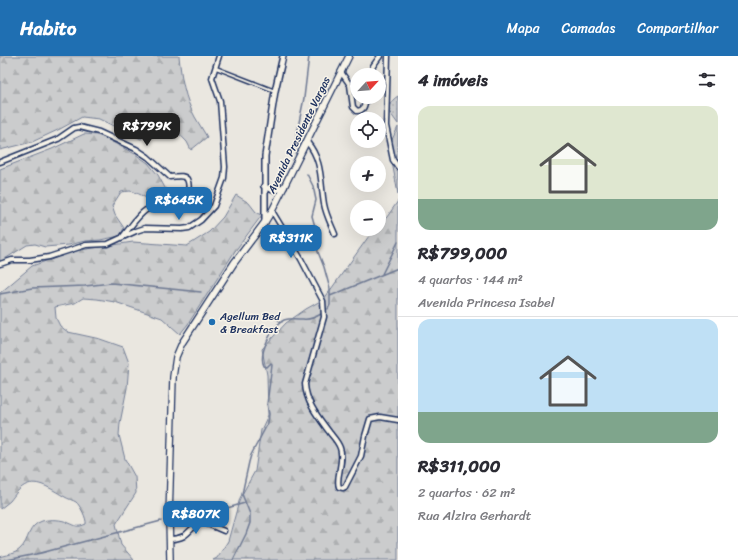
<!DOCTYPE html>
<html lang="pt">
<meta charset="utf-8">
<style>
body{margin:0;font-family:Sriracha,sans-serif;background:#f2f2f3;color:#2b2b33;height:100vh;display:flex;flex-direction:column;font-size:15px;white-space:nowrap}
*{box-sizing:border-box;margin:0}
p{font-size:13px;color:#7c7c81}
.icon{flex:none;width:22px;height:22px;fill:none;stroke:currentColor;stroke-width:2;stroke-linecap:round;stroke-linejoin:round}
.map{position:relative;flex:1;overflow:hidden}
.side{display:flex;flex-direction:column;background:#fff;width:340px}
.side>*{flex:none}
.needle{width:26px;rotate:64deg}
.buttons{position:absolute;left:350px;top:12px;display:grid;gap:8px}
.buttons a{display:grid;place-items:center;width:36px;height:36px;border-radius:50%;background:#fff;box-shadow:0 4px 16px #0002;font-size:20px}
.price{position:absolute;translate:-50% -34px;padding:0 9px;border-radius:8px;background:#1f6fb2;color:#fff;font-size:13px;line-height:26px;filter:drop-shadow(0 1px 2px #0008)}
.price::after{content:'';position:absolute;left:50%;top:24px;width:12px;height:9px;margin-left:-6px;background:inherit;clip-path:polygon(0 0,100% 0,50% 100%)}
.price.current{background:#222;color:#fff}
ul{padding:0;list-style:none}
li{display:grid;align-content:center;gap:8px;height:212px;padding:0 20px}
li+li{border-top:1px solid #e1e1e2}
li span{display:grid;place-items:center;height:124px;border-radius:12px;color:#555}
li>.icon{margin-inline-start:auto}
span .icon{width:72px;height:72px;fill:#fffc;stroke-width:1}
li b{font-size:17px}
h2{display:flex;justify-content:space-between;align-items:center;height:48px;padding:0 20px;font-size:17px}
header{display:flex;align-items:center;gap:24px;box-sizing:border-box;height:56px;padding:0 20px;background:#1f6fb2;color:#fff}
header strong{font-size:19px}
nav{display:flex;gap:22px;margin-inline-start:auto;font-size:14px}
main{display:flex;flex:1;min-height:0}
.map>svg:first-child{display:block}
.grass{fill:url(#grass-dots);stroke:#737e96}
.forest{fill:url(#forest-firs);stroke:#737e96}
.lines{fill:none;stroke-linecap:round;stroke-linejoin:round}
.stream{stroke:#6d7892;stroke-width:1.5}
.service-casing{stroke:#1b2f5e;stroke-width:5}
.minor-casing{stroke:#1b2f5e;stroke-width:7}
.tertiary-casing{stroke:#1b2f5e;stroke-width:8}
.secondary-casing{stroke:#1b2f5e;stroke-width:8}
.service{stroke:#f7f3e8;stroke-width:2}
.minor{stroke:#f7f3e8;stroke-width:4}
.tertiary{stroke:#f7f3e8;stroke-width:5}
.secondary{stroke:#f7f3e8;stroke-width:5.5}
.poi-dot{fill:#1f6fb2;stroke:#f7f3e8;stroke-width:1.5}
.labels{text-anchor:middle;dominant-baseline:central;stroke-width:3;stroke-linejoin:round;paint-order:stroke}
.street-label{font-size:11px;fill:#1b2f5e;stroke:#f7f3e8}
.poi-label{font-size:11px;fill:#1b2f5e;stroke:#f7f3e8;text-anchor:start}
</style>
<header>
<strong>Habito</strong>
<nav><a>Mapa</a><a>Camadas</a><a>Compartilhar</a></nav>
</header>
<main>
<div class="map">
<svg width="398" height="504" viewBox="0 0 398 504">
<defs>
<pattern id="grass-dots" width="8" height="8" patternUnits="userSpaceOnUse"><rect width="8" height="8" fill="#cbcccd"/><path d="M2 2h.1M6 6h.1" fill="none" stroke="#aeb0b2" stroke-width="1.8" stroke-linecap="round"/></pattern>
<pattern id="forest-firs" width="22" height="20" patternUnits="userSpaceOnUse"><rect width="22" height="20" fill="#cbcccd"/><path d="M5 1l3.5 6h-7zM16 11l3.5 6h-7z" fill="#aeb0b2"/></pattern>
</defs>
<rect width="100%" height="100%" fill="#eae7e0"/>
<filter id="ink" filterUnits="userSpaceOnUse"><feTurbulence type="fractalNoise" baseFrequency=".025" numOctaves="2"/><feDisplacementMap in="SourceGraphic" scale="8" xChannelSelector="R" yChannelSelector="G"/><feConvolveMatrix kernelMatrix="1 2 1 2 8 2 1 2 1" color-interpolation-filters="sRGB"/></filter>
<g filter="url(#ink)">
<path class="grass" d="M398,40V68L388,54C390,47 392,44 398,40Z"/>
<path class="forest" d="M0,0H179C181,21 185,43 195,61C199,68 203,74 207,81L191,94L187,86L164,62L159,61L150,71L146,79L141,83L99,63L82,61L60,73L32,86L0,94Z
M398,71V138L389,90Z
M84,78L99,79L135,98L148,107L158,119L171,143C153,154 147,138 130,135C127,135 124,136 121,136L112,150L115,159L124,172L120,180L100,184L85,185L69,189L45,191L35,188L27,189L0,206V113L52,93Z
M236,139L249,147L256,156L262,159L235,195L188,268L180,278L162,262L115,246L97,243L83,242L75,247L55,251L56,262L60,270L68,276L100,283L123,291L129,307L127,332L120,367L119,379L125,403L135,421L136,437L116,468L121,489L134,504H0V501C6,499 15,498 20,493C30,484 27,470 42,465C50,463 62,463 69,467C77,470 77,472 86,468C87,463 80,449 76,446C73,444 68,443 65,441C54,435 40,424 28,428C19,431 15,439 10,445C7,448 3,450 0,453V237L32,210L74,195L133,186L187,190L209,176L223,161Z
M398,145V504H213L217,502L228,485L240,442L255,415L261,374L268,359L267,319L262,293L286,267L306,253L324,243L369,180L375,173H379V169L387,161Z"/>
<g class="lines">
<path class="stream" d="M296,98L294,91L304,42L309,0
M307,118L313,130L316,144L312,160L318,181L317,188L318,196L324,211L330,233V249L328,253
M382,218L398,186
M0,238L32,232L85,230L111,227L201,236
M330,240L398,212
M268,258L282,266
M195,458L220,454L245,447
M7,504L41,497L161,465
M233,504L246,478L250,467V458L242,438L249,406L251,399L268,367L269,358L267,348L272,309L271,307L267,311L264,310C258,298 272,270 284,264C290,262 297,263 303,263C309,264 316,261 321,258"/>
<g class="service-casing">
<path id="service" d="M216,12L275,35"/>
</g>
<g class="minor-casing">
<path id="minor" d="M388,0L386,70L393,104L398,111
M341,16L350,29L353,51L357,55C365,55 365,47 366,41
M371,19L373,10L380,0
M307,86C323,105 320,125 324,148C326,159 331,168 335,178
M0,106L58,83L74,72L79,71L99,76L136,93L148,101L170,121C176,121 183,118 187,123C189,127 189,131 188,135C184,156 157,148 146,154C137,160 130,172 123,180
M272,155L301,203L323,245L324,261L305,328C306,347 319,362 330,377C334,382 338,386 340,392C345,405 335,422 339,431L343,432L345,431L361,400L365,380L370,363L380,361L398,364
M0,208L12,204H30L49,201L86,189L108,188L136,175L145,172L182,173L189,172L201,164L214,150L224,122L225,111L220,45L212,22L219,0
M170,483C175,483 180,482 184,480C191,475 194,468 203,466L224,475"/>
</g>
<g class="tertiary-casing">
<path id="tertiary" d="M264,130C272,135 276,135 284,131
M265,166V100L275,35L283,0"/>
</g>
<g class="secondary-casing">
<path id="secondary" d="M170,504L169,462L173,321L176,301L182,287L234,207L265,166L273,153L349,0"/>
</g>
<use href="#service" class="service"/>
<use href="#minor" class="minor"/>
<use href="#tertiary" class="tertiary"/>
<use href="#secondary" class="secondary"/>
</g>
</g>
<circle class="poi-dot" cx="212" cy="266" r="4"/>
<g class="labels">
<g class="street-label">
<text transform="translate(299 79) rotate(-64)">Avenida Presidente Vargas</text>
</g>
<g class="poi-label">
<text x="220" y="260">Agellum Bed<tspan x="220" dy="13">&amp; Breakfast</tspan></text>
</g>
</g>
</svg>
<div class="buttons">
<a><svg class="needle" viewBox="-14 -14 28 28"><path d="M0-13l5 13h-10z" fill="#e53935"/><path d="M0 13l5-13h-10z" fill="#7c7c81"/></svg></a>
<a><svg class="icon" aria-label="locate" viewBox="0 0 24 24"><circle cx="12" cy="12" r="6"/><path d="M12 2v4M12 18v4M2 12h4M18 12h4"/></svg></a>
<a>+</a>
<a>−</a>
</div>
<b class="price current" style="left:147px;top:91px">R$799K</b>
<b class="price" style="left:179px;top:165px">R$645K</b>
<b class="price" style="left:291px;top:203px">R$311K</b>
<b class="price" style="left:196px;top:479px">R$807K</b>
</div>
<section class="side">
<h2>4 imóveis<svg class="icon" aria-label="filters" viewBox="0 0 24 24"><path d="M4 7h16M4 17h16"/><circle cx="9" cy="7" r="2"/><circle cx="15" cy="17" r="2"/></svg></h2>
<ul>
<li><span style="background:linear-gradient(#dfe7d0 75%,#7fa58c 0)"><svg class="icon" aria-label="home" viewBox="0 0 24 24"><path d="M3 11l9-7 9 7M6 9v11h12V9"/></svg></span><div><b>R$799,000</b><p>4 quartos · 144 m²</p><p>Avenida Princesa Isabel</p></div></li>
<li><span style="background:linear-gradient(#bfe0f5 75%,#7fa58c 0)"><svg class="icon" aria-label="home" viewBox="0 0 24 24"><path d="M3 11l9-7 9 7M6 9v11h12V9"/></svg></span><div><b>R$311,000</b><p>2 quartos · 62 m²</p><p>Rua Alzira Gerhardt</p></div></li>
</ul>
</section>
</main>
